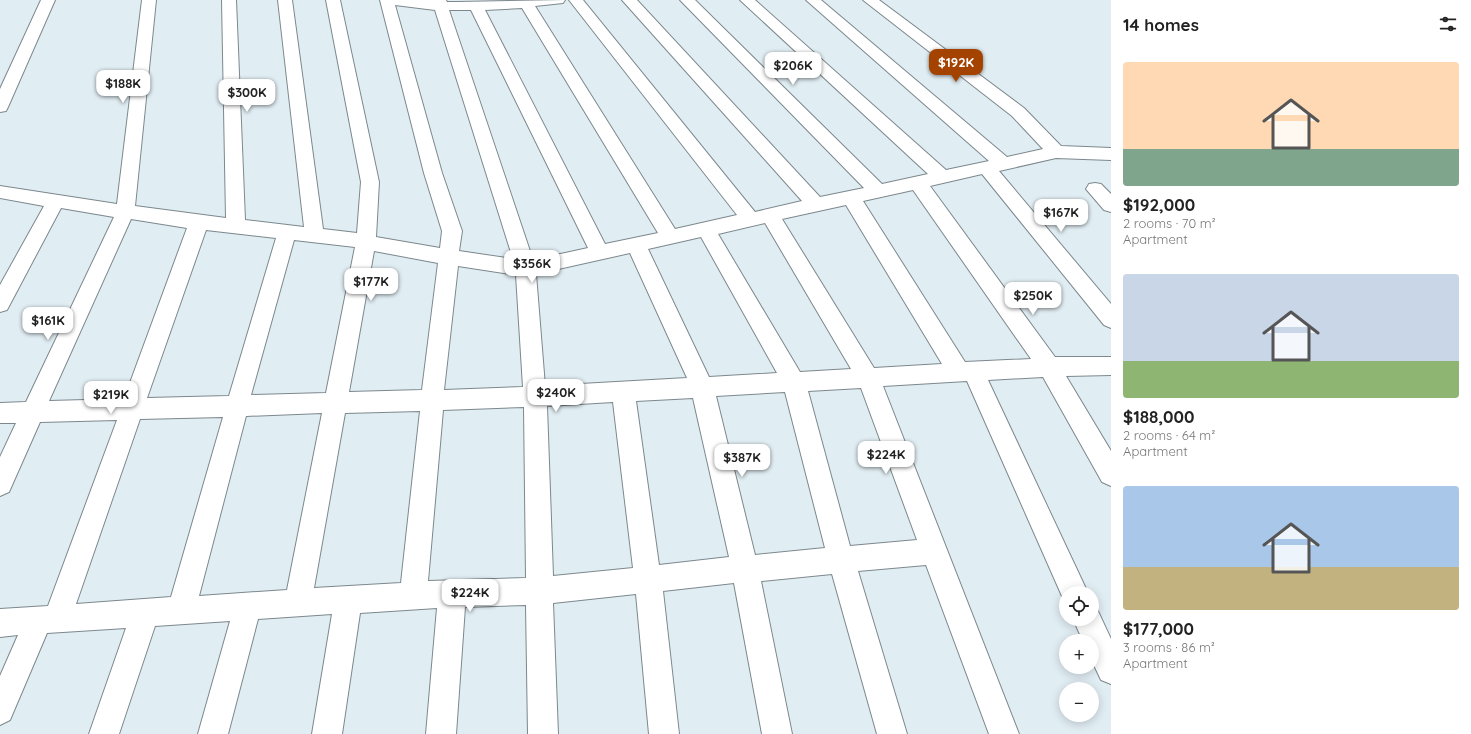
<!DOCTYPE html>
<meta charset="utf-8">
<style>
body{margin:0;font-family:Quicksand,sans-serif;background:#f2f2f2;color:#222;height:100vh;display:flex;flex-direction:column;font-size:15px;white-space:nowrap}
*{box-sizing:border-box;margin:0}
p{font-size:13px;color:#767676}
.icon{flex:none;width:22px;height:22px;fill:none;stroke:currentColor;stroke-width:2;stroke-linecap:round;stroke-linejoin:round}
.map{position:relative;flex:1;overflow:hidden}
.panel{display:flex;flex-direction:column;background:#fff;width:360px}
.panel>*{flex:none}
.tools{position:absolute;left:1059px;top:586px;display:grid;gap:8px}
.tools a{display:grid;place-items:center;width:40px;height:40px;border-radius:50%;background:#fff;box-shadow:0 2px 10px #0003;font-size:20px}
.price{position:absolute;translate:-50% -34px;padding:0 9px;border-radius:8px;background:#fff;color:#222;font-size:13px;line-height:26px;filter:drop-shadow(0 1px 2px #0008)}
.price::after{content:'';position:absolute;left:50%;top:24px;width:12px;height:9px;margin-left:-6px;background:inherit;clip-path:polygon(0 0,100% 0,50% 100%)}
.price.on{background:#a44300;color:#fff}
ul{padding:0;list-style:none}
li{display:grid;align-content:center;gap:8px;height:212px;padding:0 12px}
li span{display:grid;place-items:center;height:124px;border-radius:4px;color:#555}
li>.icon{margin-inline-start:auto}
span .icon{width:72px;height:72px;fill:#fffc;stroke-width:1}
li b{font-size:17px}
h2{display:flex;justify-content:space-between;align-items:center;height:48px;padding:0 12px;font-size:17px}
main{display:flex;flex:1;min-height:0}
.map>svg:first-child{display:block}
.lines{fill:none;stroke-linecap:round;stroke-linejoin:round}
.street-casing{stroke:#7c888d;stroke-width:2}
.street{fill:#fff;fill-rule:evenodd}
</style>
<main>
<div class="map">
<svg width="1111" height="734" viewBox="0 0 1111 734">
<rect width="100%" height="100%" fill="#e0edf3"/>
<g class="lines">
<g class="street-casing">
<path id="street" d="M41,0H55L8,107L6,111L0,112V89Z
M142,0H156L135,206L226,218L222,0H236L245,220L304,227L278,0H292L323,229L357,233L361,182L326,0H340L379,182L376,237L440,248L442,231L424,173L380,0H446L447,2H457L565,0L563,3L535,6L675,229L737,215L569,0H583L755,212L802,201L622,0H637L820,197L864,188L680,0H695L882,184L928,174L740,0H755L946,170L989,161L806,0H821L1007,157L1043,149L1012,116L863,0H879L1024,108L1061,146L1111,148V160L1056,158L999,171L1111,304V328L1104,325L982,174L930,186L1055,357H1111V375L1066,376L1111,451V486L1102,482L1043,377L988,380L1088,593H1066L1065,603L967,381L883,386L1019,734H989L926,565L858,571L907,734H877L832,574L761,581L792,734H762L734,583L663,591L679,734H649L636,594L553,603L558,734H528L526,605L465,607L456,734H426L437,608L360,613L342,734H312L332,614L258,619L228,734H198L230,621L155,626L119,734H89L126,628L47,633L10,720L0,725V676L18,635L0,637V609L48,606L117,420L40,422L9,492L0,496V457L16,423H0V403L26,402L114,217L61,208L7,310L0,312V285L44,206L0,198V186L117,204ZM395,5L435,10L513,259L459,251L462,231L442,173ZM522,8L658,233L605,244L485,10ZM449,10H471L588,248L533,260ZM913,190L1031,359L965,362L863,201ZM846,205L942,364L874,368L782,219ZM131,219L187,228L124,399L49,401ZM765,223L851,369L800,372L718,234ZM206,230L276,238L229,396L147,398ZM701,237L777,373L709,377L648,249ZM294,240L355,247L326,393L251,395ZM374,251L438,263L422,390L349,392ZM630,253L687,378L545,386L536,274ZM458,266L516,275L523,387L444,390ZM861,388L917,540L850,546L808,391ZM785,392L825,548L755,555L716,396ZM693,398L729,557L659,565L636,401ZM613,402L633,568L553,576L547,406ZM524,407L526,578L428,581L443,410ZM420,411L401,583L314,588L345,413ZM322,413L287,590L199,596L246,416ZM223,417L171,597L76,604L140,419Z
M1095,183L1101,184L1111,194V212L1104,210L1086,189L1089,184Z
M1092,607L1097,609L1111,639V684L1101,680L1092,661V641H1083L1073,619H1092Z"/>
</g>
<use href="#street" class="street"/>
</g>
</svg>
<div class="tools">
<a><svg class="icon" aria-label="locate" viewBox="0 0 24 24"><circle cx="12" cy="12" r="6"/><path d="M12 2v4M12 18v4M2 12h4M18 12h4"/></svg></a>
<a>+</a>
<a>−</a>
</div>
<b class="price on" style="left:956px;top:83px">$192K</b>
<b class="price" style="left:793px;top:86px">$206K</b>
<b class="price" style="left:123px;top:104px">$188K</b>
<b class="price" style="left:247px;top:113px">$300K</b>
<b class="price" style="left:1061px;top:233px">$167K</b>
<b class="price" style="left:532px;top:284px">$356K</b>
<b class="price" style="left:371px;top:302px">$177K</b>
<b class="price" style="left:1033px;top:316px">$250K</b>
<b class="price" style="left:48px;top:341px">$161K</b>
<b class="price" style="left:556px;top:413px">$240K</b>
<b class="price" style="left:111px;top:415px">$219K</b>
<b class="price" style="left:886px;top:475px">$224K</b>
<b class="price" style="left:742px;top:478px">$387K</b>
<b class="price" style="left:470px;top:613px">$224K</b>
</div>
<section class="panel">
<h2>14 homes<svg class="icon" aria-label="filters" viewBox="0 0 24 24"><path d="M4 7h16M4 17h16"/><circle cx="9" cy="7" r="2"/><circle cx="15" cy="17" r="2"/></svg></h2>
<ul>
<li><span style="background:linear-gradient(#ffd9b3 70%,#7fa58c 0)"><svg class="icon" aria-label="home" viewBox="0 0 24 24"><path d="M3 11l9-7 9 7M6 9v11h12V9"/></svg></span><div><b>$192,000</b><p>2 rooms · 70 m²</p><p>Apartment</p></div></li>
<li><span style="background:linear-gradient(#c9d6e8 70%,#8fb573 0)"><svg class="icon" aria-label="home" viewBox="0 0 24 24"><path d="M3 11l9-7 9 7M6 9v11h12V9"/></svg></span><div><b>$188,000</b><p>2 rooms · 64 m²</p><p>Apartment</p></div></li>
<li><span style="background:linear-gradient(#a9c7e8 65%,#c2b280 0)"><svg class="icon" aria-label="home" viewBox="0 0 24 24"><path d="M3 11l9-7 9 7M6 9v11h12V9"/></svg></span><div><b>$177,000</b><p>3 rooms · 86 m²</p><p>Apartment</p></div></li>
</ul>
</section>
</main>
